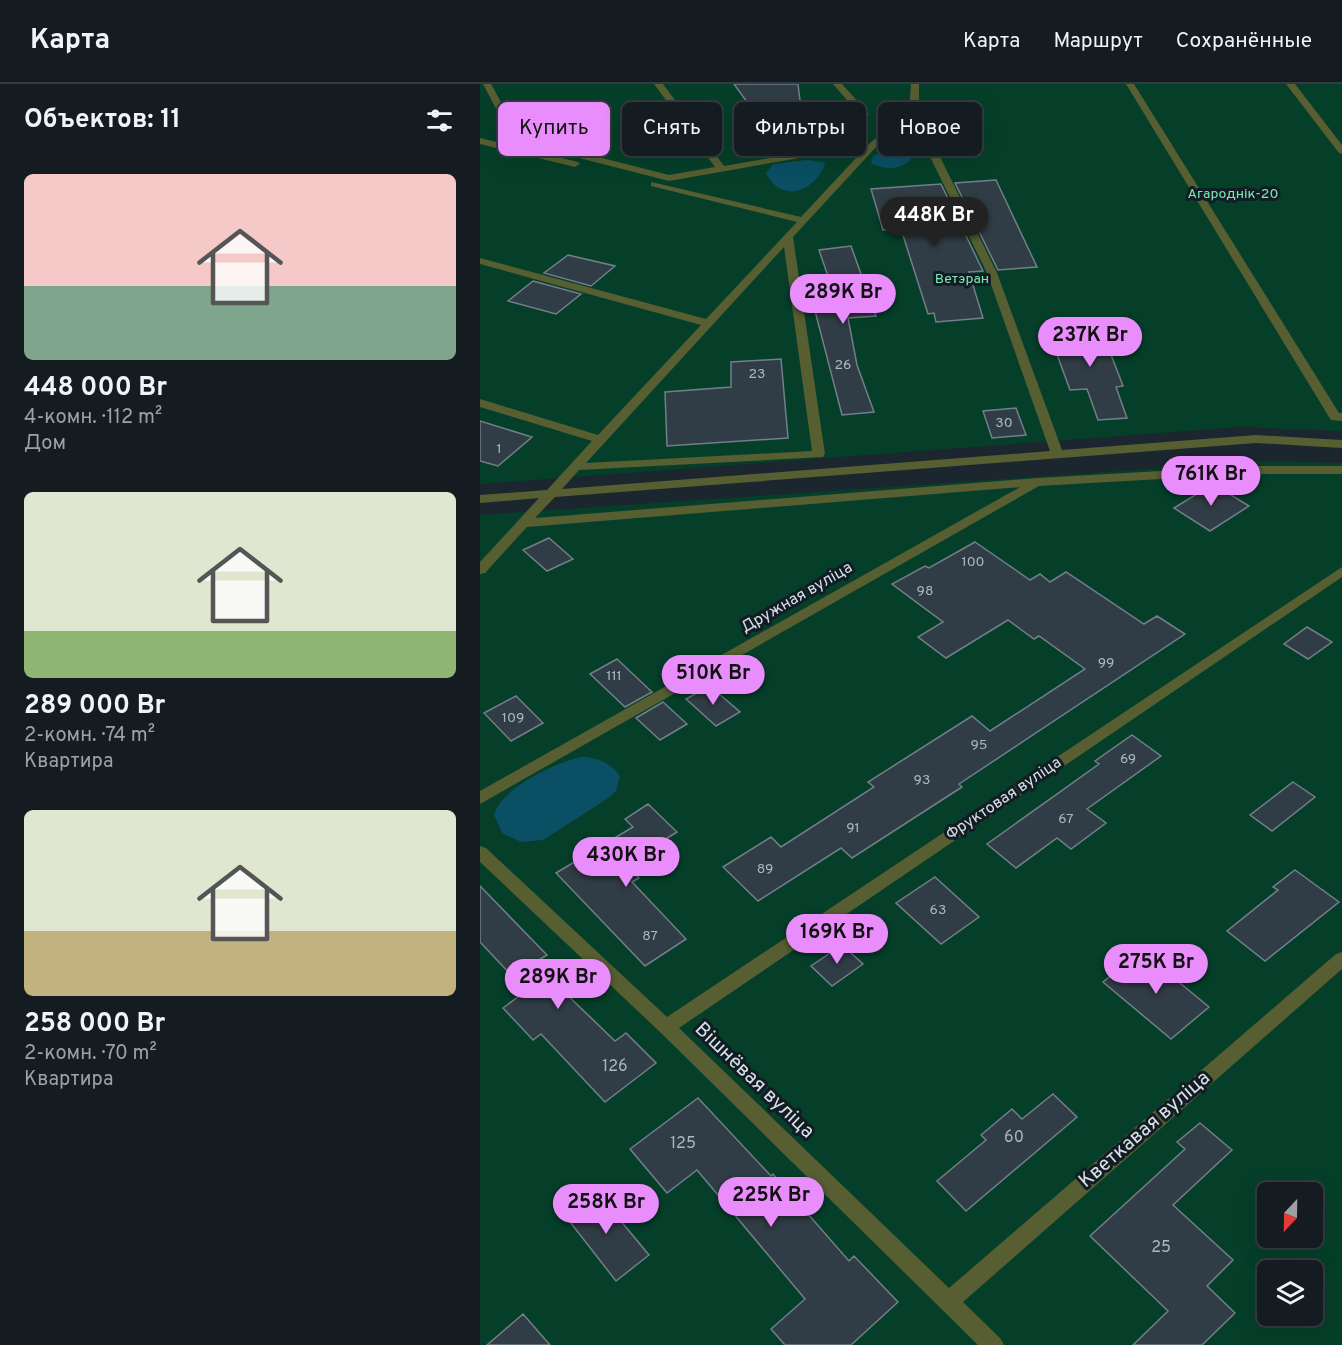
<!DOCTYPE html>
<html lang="ru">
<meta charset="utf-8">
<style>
body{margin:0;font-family:Overpass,sans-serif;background:#1d252a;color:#f1f3f6;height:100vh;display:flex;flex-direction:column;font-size:22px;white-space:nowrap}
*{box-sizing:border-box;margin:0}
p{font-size:20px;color:#9da1a5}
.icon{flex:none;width:33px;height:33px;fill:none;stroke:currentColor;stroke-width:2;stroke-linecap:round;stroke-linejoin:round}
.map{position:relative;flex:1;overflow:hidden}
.panel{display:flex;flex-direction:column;background:#141c22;width:480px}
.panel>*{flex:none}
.guide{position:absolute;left:18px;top:18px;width:570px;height:54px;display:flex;gap:12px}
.needle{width:39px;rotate:202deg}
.fabs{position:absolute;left:777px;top:1098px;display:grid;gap:12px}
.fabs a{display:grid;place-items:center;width:66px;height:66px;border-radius:9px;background:#141c22;box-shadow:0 6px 24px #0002,0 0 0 2px #333a40;font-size:30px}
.price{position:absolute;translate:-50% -51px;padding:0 14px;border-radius:21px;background:#ea8dfc;color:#111;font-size:20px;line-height:39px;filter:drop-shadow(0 2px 3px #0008)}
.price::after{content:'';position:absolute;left:50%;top:36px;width:18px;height:14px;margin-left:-9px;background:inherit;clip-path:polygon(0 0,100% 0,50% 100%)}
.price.current{background:#222;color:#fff}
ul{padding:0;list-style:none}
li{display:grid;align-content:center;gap:12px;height:318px;padding:0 24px}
li span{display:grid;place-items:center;height:186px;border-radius:9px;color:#555}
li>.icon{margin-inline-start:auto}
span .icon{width:108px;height:108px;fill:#fffc;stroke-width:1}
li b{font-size:26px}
h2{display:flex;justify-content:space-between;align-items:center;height:72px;padding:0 24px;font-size:26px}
.pill{padding:0 21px;border-radius:9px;background:#141c22;box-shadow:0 6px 24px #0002,0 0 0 2px #333a40;font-size:21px;line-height:54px}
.pill.current{background:#ea8dfc;color:#111}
header{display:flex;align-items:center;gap:36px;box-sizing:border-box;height:84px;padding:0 30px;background:#141c22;border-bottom:2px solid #333a40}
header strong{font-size:28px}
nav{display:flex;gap:33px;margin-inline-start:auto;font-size:21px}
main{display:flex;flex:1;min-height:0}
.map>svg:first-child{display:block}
.green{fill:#053f29;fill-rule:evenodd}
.water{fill:#0a4f64}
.building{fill:#313d46;stroke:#727f89;stroke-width:1.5}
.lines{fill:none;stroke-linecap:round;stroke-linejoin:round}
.minor{fill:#575e31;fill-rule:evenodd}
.labels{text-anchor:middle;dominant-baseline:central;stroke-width:6;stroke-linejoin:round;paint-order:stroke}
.far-park-label{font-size:14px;fill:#81e7b6;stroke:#111c24}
.number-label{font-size:14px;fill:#aeb7bd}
.street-label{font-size:16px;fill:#d8e0e5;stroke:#111c24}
.near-number-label{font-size:16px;fill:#aeb7bd}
.near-street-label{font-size:20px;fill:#d8e0e5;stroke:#111c24}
</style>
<header>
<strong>Карта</strong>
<nav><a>Карта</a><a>Маршрут</a><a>Сохранённые</a></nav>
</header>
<main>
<section class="panel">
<h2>Объектов: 11<svg class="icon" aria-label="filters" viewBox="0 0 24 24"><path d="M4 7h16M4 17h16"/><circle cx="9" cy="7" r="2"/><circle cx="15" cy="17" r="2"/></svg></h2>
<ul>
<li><span style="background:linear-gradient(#f6c9c9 60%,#7fa58c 0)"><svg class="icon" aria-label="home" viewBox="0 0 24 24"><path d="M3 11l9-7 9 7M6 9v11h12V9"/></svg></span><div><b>448 000 Br</b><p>4-комн. · 112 m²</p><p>Дом</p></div></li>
<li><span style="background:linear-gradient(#dfe7d0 75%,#8fb573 0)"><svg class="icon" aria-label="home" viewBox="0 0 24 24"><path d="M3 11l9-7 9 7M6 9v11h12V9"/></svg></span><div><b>289 000 Br</b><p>2-комн. · 74 m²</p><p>Квартира</p></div></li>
<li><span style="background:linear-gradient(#dfe7d0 65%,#c2b280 0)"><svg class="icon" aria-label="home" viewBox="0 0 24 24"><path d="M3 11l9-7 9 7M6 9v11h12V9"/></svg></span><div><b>258 000 Br</b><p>2-комн. · 70 m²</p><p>Квартира</p></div></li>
</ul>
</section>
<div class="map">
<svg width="862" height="1261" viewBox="0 0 862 1261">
<rect width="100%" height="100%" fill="#1b262e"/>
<path class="green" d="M0,0H862V347L760,343L0,400Z
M786,377L862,379V1261H0V431ZM788,1108H832V1154H788ZM788,1186H832V1232H788Z"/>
<path class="water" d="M416,63L432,66L435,70C424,87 408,86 391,80L393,72Z
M327,76L344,78L345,81C333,108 301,120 286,89L293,80Z
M101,673C117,673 131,679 140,692L136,707L127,715L63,756L41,758L22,749L14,731C21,704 75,679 101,673Z"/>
<path class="building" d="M254,0H318L321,25L310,27L318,44L288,47Z
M516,96L557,183L518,186L475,99Z
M461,100L503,187L489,188L503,234L456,238L454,229L448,230L421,145L403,146L391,105Z
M371,162L396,232L368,234L377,281L394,328L362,331L328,200L350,198L339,166Z
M88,171L135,182L111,202L64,189Z
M53,197L101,210L76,230L28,217Z
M620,242L643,302L636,303L647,334L618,336L607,305L590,306L568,246Z
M301,275L308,354L187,362L185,308L251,303V278Z
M536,324L546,351L512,354L503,327Z
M0,337L52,353L18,382L0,377Z
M733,400L769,422L730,447L694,424Z
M69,454L93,475L67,487L43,466Z
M495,458L550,496L560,490L570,498L586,488L664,540L677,532L705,550L479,700L482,703L372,774L361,764L278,817L243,783L291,753L301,763L394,703L388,698L492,632L510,647L605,585L559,552L554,555L528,536L466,574L438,553L463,538L412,500L445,482L449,484Z
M827,543L852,558L828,575L804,560Z
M137,575L172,608L145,623L110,590Z
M230,602L260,628L236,642L206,615Z
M36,612L63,639L31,657L4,629Z
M183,618L207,640L180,656L156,634Z
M652,651L681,672L607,725L626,739L591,765L577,754L536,784L507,760L619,680L615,677Z
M813,698L835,713L792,747L770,731Z
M168,720L197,748L145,780L159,794L152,798L206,855L165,882L76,789L153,743L145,735Z
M815,786L859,818L785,877L747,847L798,806L793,803Z
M455,793L499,833L461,860L416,819Z
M0,802L67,871L54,879L135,957L146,949L176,979L125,1018L61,950L53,956L23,924L46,907L0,858Z
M362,861L383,880L352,902L331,882Z
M661,867L729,923L691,955L623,898Z
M573,1010L597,1033L486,1127L457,1097L506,1056L501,1051L532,1025L542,1035Z
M218,1014L291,1092L293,1090L369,1177L374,1172L418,1218L371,1261H305L291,1245L325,1215L217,1086L187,1109L150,1065Z
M720,1039L752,1066L693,1121L753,1176L727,1202L755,1229L722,1261H653L688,1227L610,1152L705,1065L697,1058Z
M115,1106L169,1171L136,1197L83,1129Z
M43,1230L70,1261H7Z"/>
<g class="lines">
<path class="minor" d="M3,0H11L40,53L189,91L235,83L174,0H183L244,82L353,63L370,48L379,30L353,0H362L389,30L377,51L359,67L189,97L33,57Z
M431,0H439V30L517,189L582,366L776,351L862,356V364L776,359L75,413L55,434L558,394L768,382H862V390H768L559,402L0,720V707L540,403L47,443L5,489L0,490V478L59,414L0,419V411L67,406L112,357L0,323V315L118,351L221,241L0,180V174L226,235L317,138L171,102V98L321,133L391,58L429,29ZM432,36L507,189L570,367L82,405L99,386L343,373L345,370L313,153L397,62ZM304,163L332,367L106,379Z
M646,0H654L859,329H862V337L851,336L849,333Z
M806,0H815L862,61V70L859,69Z
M0,54L98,78L100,80L95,83L0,60Z
M862,483V493L199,944L469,1204L856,870L862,868V885L483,1218L520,1254L524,1261H498L180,948L0,778V762L6,764L187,933Z"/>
</g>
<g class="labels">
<g class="far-park-label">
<text x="753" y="110">Агароднік-20</text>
<text x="482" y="195">Ветэран</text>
</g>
<g class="number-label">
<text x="363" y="281">26</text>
<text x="277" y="290">23</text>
<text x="524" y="339">30</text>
<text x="19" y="365">1</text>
<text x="493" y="478">100</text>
<text x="445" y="507">98</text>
<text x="626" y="579">99</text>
<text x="134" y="592">111</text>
<text x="33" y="634">109</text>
<text x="499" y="661">95</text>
<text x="648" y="675">69</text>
<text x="442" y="696">93</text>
<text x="586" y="735">67</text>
<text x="373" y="744">91</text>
<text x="285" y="785">89</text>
<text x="458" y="826">63</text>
<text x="170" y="852">87</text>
</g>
<g class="street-label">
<text transform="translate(317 514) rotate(-30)">Дружная вуліца</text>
<text transform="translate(524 715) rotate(-34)">Фруктовая вуліца</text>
</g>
<g class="near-number-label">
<text x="135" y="983">126</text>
<text x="534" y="1054">60</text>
<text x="203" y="1060">125</text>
<text x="681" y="1164">25</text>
</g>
<g class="near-street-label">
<text transform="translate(274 997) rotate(44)">Вішнёвая вуліца</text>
<text transform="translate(665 1046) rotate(-41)">Кветкавая вуліца</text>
</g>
</g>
</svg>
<div class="fabs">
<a><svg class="needle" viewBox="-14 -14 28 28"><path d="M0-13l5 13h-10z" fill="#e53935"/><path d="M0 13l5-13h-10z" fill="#9da1a5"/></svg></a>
<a><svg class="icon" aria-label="layers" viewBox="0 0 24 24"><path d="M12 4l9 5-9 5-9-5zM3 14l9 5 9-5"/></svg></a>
</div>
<b class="price current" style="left:454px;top:164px">448K Br</b>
<b class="price" style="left:363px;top:241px">289K Br</b>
<b class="price" style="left:610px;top:284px">237K Br</b>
<b class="price" style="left:731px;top:423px">761K Br</b>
<b class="price" style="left:233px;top:622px">510K Br</b>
<b class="price" style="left:146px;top:804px">430K Br</b>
<b class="price" style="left:357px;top:881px">169K Br</b>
<b class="price" style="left:676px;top:911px">275K Br</b>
<b class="price" style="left:78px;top:926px">289K Br</b>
<b class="price" style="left:291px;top:1144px">225K Br</b>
<b class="price" style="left:126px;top:1151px">258K Br</b>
<div class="guide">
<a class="pill current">Купить</a>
<a class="pill">Снять</a>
<a class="pill">Фильтры</a>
<a class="pill">Новое</a>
</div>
</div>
</main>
